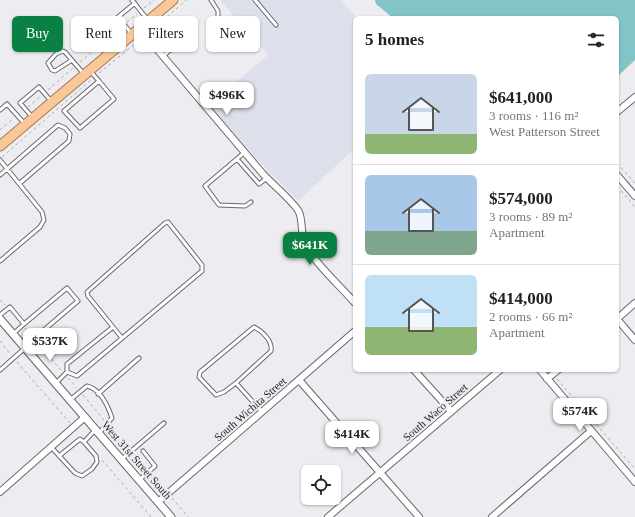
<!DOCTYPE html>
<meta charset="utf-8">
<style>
body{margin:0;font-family:"Times New Roman",serif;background:#f6f6f6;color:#222;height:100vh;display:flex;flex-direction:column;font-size:15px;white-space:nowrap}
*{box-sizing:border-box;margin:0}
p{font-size:13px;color:#767676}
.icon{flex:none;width:22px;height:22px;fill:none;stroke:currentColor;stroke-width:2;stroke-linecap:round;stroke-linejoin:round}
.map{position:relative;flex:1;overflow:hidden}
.details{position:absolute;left:353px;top:16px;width:266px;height:356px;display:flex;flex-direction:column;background:#fff;border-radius:6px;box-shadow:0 1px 3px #0004}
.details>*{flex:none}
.banner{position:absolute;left:12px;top:16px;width:281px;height:36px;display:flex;gap:8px}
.controls{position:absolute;left:301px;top:465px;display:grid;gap:8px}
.controls a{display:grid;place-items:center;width:40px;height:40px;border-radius:6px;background:#fff;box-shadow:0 1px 3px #0004;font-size:20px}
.price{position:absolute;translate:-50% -34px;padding:0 9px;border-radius:8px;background:#fff;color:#222;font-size:13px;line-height:26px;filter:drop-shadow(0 1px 2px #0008)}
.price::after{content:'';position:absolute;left:50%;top:24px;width:12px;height:9px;margin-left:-6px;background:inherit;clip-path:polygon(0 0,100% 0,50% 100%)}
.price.current{background:#0b8043;color:#fff}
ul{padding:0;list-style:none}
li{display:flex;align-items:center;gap:12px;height:100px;padding:0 12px}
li+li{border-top:1px solid #e0e0e0}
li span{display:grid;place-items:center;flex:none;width:112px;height:80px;border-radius:6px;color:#555}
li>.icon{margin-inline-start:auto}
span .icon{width:48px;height:48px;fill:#fffc;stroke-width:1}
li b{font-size:17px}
h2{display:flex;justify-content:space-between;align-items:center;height:48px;padding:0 12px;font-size:17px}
.pill{padding:0 14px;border-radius:6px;background:#fff;box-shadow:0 1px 3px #0004;font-size:14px;line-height:36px}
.pill.current{background:#0b8043;color:#fff}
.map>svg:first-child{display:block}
.built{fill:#dddfeb}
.water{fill:#83c4c9}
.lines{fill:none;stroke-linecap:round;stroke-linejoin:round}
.service-casing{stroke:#67686c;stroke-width:5}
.minor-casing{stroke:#67686c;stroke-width:8}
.tertiary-casing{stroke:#67686c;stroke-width:9}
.primary-casing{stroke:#ad7848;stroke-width:11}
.path{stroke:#acacb0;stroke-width:1;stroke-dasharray:3 3;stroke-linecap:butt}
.service{stroke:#fff;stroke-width:3}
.minor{stroke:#fff;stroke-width:6}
.tertiary{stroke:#fff;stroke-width:7}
.primary{stroke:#f8c79a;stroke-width:9}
.labels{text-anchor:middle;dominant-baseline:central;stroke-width:4;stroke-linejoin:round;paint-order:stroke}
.street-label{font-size:11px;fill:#29292b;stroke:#ececf1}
</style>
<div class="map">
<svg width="635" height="517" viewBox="0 0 635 517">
<rect width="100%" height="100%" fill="#ececf1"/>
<path class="built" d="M220,0H341L357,18H355V148L298,201L257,159L209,105L268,55Z"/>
<path class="water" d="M375,0H635V60L617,77V18H393L376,4Z"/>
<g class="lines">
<g class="service-casing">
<path id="service" d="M132,0L147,19
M211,0L218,11V18L213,22
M255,0L276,25
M158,14L181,41L163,56
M131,33L118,17L135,3
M72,60L55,71L52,70L48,63L56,54L63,51L65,52L83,73
M91,72L99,81L64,111L80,128L114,99L99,81
M0,110L7,104L24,123
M33,118L20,103L39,87L51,101
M245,152L205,186L219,205L245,206L251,202
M237,159L259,184L267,178
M0,160L42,212L44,220L40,227L0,261
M0,175L58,125L65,128L70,134L69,141L20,183
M0,315L10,307L24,324L13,334
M24,324L67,288L78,301L38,335L45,343L31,355
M113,327L122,338
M0,370L25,348
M56,383L67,372L77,376L202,271V265L168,222L165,223L87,292L88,296L113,327L67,364V372
M236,383L271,351C273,341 262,331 254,327L200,372L199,377L216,395L224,392L236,383L262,412
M98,394L139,358
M70,400L87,386C100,389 108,406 112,418L99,433
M51,447L75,473L82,476L92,469L97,462L96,456L84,442L96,429
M59,456L80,439L84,442
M122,459L164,423
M139,480L155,466L143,451"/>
</g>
<g class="minor-casing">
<path id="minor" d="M139,28L263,174C272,184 294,202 299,212C304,224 299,236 308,250C321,269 340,286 355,303
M617,112L635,97
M617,175L635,196
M617,319L635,340
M617,319L635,303
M414,370L451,411
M540,370L635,482
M547,379L558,370
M299,380L419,517
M0,492L85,417
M158,502L355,331
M328,517L500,370
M492,517L591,431"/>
</g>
<g class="tertiary-casing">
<path id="tertiary" d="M0,319L171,517"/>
</g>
<g class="primary-casing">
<path id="primary" d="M0,146L173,0"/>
</g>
<path class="path" d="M144,8L154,0
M167,17L186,0
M127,22L137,14
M150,31L160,23
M80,62L120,28
M99,73L140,40
M48,90L73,68
M28,107L41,96
M0,130L13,119
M2,157L92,79
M617,163L635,183
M617,186L635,207
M0,300L5,305
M25,328L37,343
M0,341L11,355
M43,350L61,370
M17,362L70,423
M68,378L77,388
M557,379L635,469
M83,395L104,420
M110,427L128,447
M134,454L146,468
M102,460L151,517
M152,475L163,488
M172,498L188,517"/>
<use href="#service" class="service"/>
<use href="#minor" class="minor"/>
<use href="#tertiary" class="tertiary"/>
<use href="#primary" class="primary"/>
</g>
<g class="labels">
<g class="street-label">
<text transform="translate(250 409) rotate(-41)">South Wichita Street</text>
<text transform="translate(435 412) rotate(-41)">South Waco Street</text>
<text transform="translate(137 460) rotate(49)">West 31st Street South</text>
</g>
</g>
</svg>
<div class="controls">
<a><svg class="icon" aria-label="locate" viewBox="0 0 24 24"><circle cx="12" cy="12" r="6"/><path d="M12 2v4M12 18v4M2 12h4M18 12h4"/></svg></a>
</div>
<b class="price" style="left:227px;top:116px">$496K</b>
<b class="price current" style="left:310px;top:266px">$641K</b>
<b class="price" style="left:50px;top:362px">$537K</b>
<b class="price" style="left:580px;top:432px">$574K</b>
<b class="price" style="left:352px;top:455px">$414K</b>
<div class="banner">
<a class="pill current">Buy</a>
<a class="pill">Rent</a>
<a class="pill">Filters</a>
<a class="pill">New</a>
</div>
<section class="details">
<h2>5 homes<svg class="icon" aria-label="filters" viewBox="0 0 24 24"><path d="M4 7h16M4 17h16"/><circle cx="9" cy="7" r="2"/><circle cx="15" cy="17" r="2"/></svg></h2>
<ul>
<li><span style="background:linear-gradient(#c9d6e8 75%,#8fb573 0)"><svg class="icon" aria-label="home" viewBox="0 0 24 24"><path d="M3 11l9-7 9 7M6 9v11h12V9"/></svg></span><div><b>$641,000</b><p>3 rooms · 116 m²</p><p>West Patterson Street</p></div></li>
<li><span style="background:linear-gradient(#a9c7e8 70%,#7fa58c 0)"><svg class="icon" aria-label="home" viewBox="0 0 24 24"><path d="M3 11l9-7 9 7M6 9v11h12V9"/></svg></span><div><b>$574,000</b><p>3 rooms · 89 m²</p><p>Apartment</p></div></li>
<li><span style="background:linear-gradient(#bfe0f5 65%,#8fb573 0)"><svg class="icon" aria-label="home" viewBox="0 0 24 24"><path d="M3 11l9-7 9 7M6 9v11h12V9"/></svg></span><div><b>$414,000</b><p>2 rooms · 66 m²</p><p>Apartment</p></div></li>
</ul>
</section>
</div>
